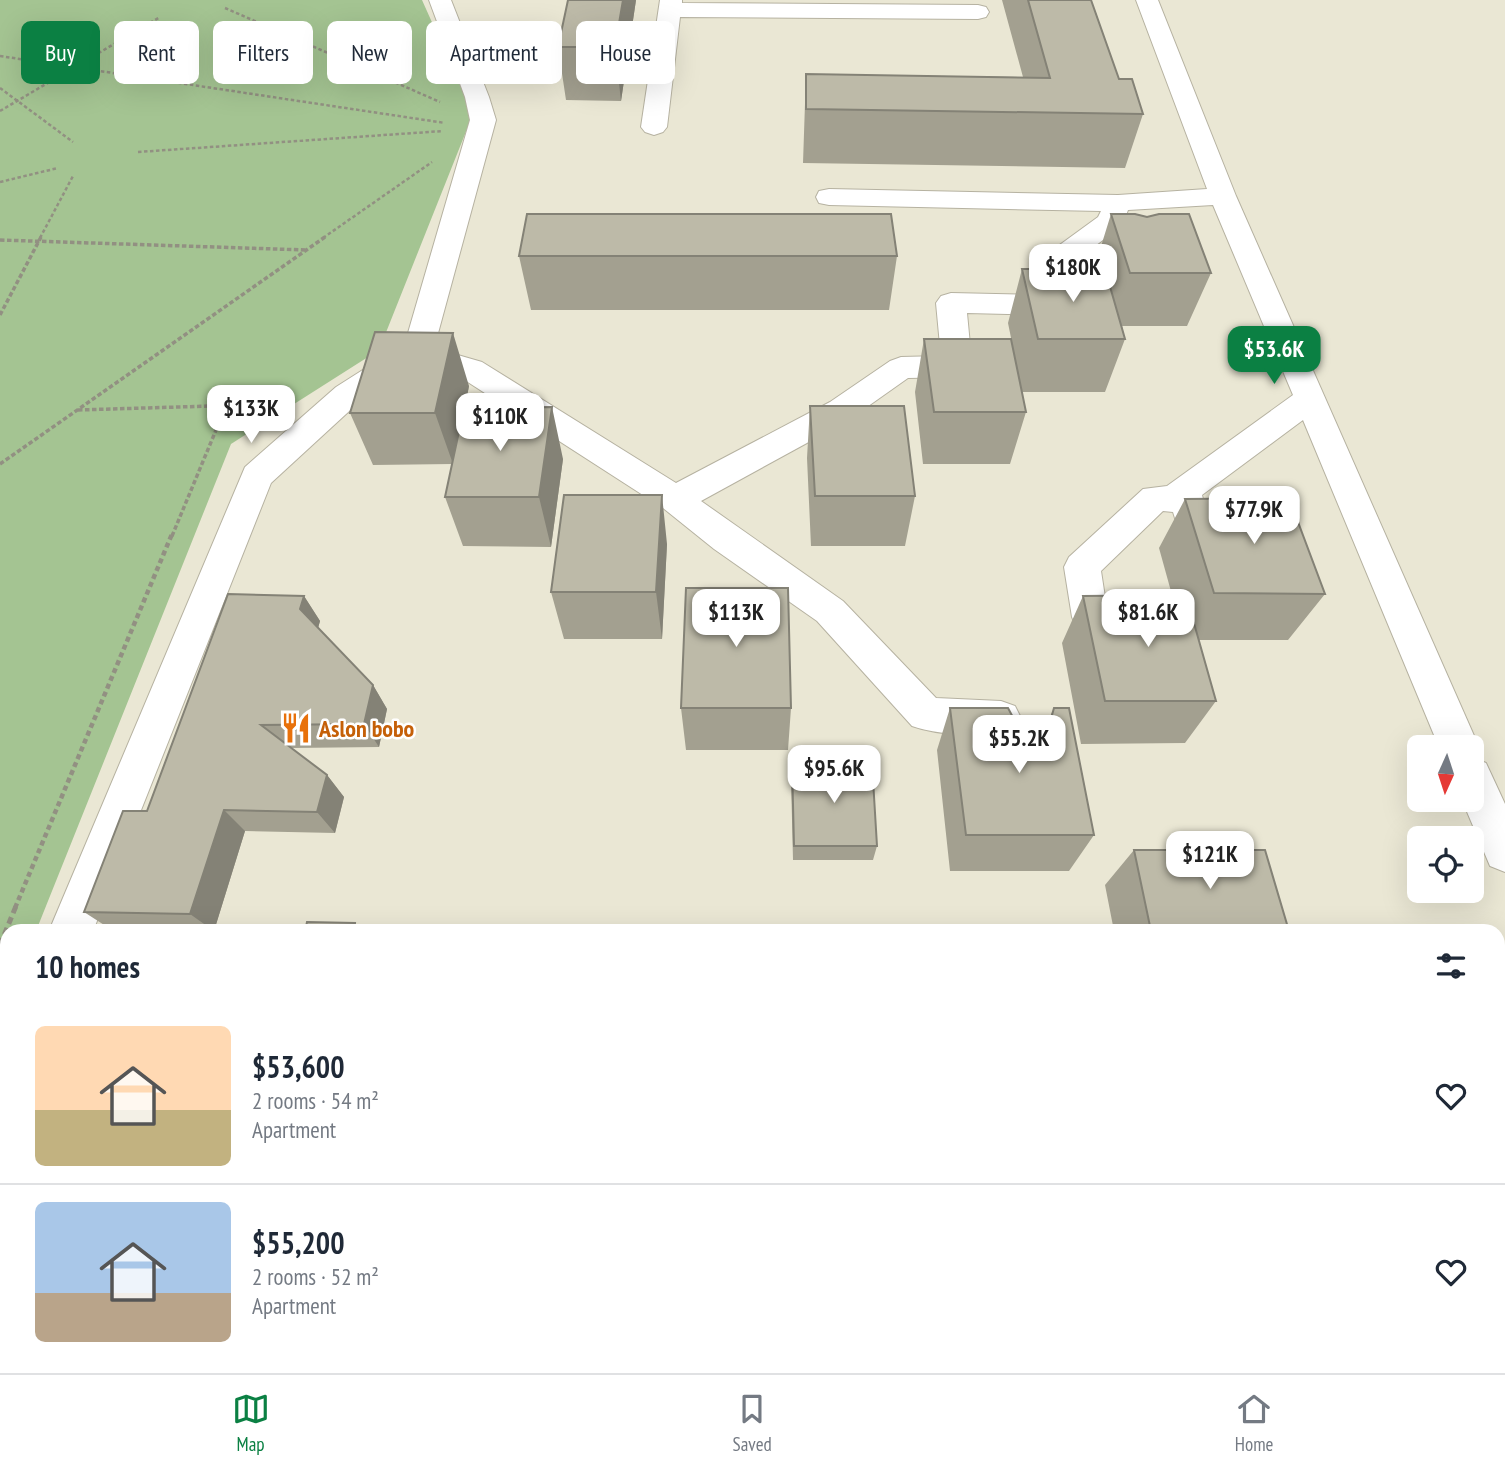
<!DOCTYPE html>
<meta charset="utf-8">
<style>
body{margin:0;font-family:"PT Sans Narrow",sans-serif;background:#f2f2f3;color:#1f2937;height:100vh;display:flex;flex-direction:column;font-size:26px;white-space:nowrap}
*{box-sizing:border-box;margin:0}
p{font-size:23px;color:#747a83}
.icon{flex:none;width:38px;height:38px;fill:none;stroke:currentColor;stroke-width:2;stroke-linecap:round;stroke-linejoin:round}
.map{position:relative;flex:1;overflow:hidden}
.drawer{position:absolute;left:0px;top:924px;width:1505px;height:450px;display:flex;flex-direction:column;background:#fff;border-radius:21px 21px 0 0;box-shadow:0 7px 28px #0002}
.drawer>*{flex:none}
.top-card{position:absolute;left:21px;top:21px;width:700px;height:63px;display:flex;gap:14px}
.needle{width:46px;rotate:183deg}
.controls{position:absolute;left:1407px;top:735px;display:grid;gap:14px}
.controls a{display:grid;place-items:center;width:77px;height:77px;border-radius:10px;background:#fff;box-shadow:0 7px 28px #0002;font-size:35px}
.price{position:absolute;translate:-50% -60px;padding:0 16px;border-radius:14px;background:#fff;color:#222;font-size:23px;line-height:46px;filter:drop-shadow(0 2px 4px #0008)}
.price::after{content:'';position:absolute;left:50%;top:42px;width:21px;height:16px;margin-left:-10px;background:inherit;clip-path:polygon(0 0,100% 0,50% 100%)}
.price.on{background:#0b8043;color:#fff}
ul{padding:0;list-style:none}
li{display:flex;align-items:center;gap:21px;height:175px;padding:0 35px}
li+li{border-top:2px solid #e0e1e3}
li span{display:grid;place-items:center;flex:none;width:196px;height:140px;border-radius:10px;color:#555}
li>.icon{margin-inline-start:auto}
span .icon{width:84px;height:84px;fill:#fffc;stroke-width:1}
li b{font-size:30px}
h2{display:flex;justify-content:space-between;align-items:center;height:84px;padding:0 35px;font-size:30px}
.chip{padding:0 24px;border-radius:10px;background:#fff;box-shadow:0 7px 28px #0002;font-size:24px;line-height:63px}
.chip.on{background:#0b8043;color:#fff}
.menu{display:flex;justify-content:space-around;align-items:center;height:98px;border-top:2px solid #e0e1e3;background:#fff;font-size:19px;color:#747a83}
.menu a{display:grid;justify-items:center;gap:4px}
.menu .on{color:#0b8043}
.map>svg:first-child{display:block}
.green{fill:#a4c492}
.lines{fill:none;stroke-linecap:round;stroke-linejoin:round}
.minor-casing{stroke:#b6b2a1;stroke-width:2}
.path-far3{stroke:#929082;stroke-width:2.5;stroke-dasharray:3.5 2.5;stroke-linecap:butt}
.path-far2{stroke:#929082;stroke-width:3.5;stroke-dasharray:4.5 2.5;stroke-linecap:butt}
.path-far1{stroke:#929082;stroke-width:4.5;stroke-dasharray:5 3.5;stroke-linecap:butt}
.path{stroke:#929082;stroke-width:5;stroke-dasharray:7 4.5;stroke-linecap:butt}
.minor{fill:#fff;fill-rule:evenodd}
.wall{fill:#a3a090}
.shaded-wall{fill:#848276}
.building{fill:#bdbaa8;stroke:#848276;stroke-width:2}
.labels{text-anchor:middle;dominant-baseline:central;stroke-width:5;stroke-linejoin:round;paint-order:stroke}
.food-label{font-size:24px;font-weight:bold;fill:#c56008;stroke:#fff;text-anchor:start}
</style>
<div class="map">
<svg width="1505" height="1373" viewBox="0 0 1505 1373">
<rect width="100%" height="100%" fill="#eae7d4"/>
<path class="green" d="M0,0H422L473,114L379,350L231,444L36,931H7V1004L0,1021Z"/>
<g class="lines">
<g class="minor-casing">
<path id="minor" d="M429,0H451L489,97L496,120L437,337L430,347L482,362L676,483L830,402L890,361L901,357L941,356L936,303L941,296L951,293L1037,295L1035,266L1039,260L1098,217L1101,211L829,205L819,203L816,197L819,191L829,189L1118,195L1207,189L1136,0H1158L1236,196L1479,747L1474,758L1486,763L1505,804V872L1490,866L1462,800H1472V747H1439L1303,420L1202,495L1211,531L1206,540L1194,544L1182,540L1173,512L1163,511L1101,571L1108,617L1103,628L1090,632L1077,628L1072,617L1064,567L1069,557L1143,489L1167,486L1293,395L1213,205L1128,210L1124,221L1134,234L1142,260L1138,266L1128,269L1118,266L1107,237L1064,269L1068,305L1063,312L1053,315L967,313L972,366L968,373L957,377L908,378L857,414L860,442L856,450L844,454L832,450L828,442L827,432L701,501L843,601L936,698L1001,701L1015,706L1021,718L1015,730C990,739 937,735 912,726L817,621L714,549L663,508L460,377L413,363L358,403L271,483L93,931H49L245,467L336,387L380,359L408,333L470,120L465,97Z
M660,0H682V3L978,5L986,7L989,12L986,17L978,19L680,17L667,127L663,132L654,135L645,132L641,127Z
M7,1064V1127L0,1130V1067Z
M1346,1367H1400L1401,1373H1347Z"/>
</g>
<path class="path-far3" d="M225,8L440,102
M0,56L445,123
M0,88L73,142
M0,111L160,17
M138,152L443,131
M0,182L58,168
M40,238L73,176
M323,238L432,162"/>
<path class="path-far2" d="M0,240L306,250
M0,315L41,237
M78,410L279,404
M0,464L325,237
M172,536L226,406"/>
<path class="path-far1" d="M15,908L172,534"/>
<path class="path" d="M0,945L16,906"/>
<use href="#minor" class="minor"/>
</g>
<path class="wall" d="M636,0L621,101L566,100L558,47Z
M1002,0H1091L1119,79L1143,114L1125,168L803,163L806,74L1023,77Z
M1111,214L1211,273L1187,326H1122L1125,339L1105,392H1022L1008,323L1022,269H1094Z
M519,256H897L889,310H531Z
M924,339L1026,412L1010,464H923L915,392Z
M469,386L465,408L563,459L551,547L463,546L445,497L452,464L373,465L350,413Z
M810,406L915,496L905,546H811L807,458Z
M1185,499L1325,594L1288,640H1199L1216,701L1185,743L1081,744L1062,643L1083,596L1172,595L1159,548Z
M667,544L662,639H564L551,592Z
M304,596L320,621L318,628L373,685L387,709L379,747L291,748L327,775L344,797L335,833L245,831L214,931L112,930L84,912Z
M681,708H791L788,750H686Z
M950,708L1016,723L1033,729L1047,723L1054,708L1094,835L1069,871H950L937,750Z
M792,763L877,846L873,860H793L791,779Z
M1134,850L1289,931H1114L1105,885Z
M1403,1367H1498L1505,1373H1403Z"/>
<path class="shaded-wall" d="M623,0H636L621,101L615,47Z
M453,333L469,386L453,464L435,413Z
M552,407L563,459L551,547L539,497Z
M662,495L667,544L662,639L656,592Z
M304,596L320,621L316,635L300,609Z
M373,685L387,709L379,747L364,724Z
M327,775L344,797L335,833L317,812Z
M224,810L245,831L214,931L190,914Z
M355,923L363,931H354Z"/>
<path class="building" d="M568,0H623L615,47H558Z
M1028,0H1091L1119,79H1132L1143,114L806,109V74L1050,78Z
M527,214H891L897,256H519Z
M1111,214H1135L1147,217L1159,214H1189L1211,273H1130Z
M1022,269H1105L1125,339H1038Z
M375,332L453,333L435,413H350Z
M924,339H1011L1026,412H934Z
M810,406H904L915,496H815Z
M552,407L539,497H445L464,408Z
M564,495H662L656,592H551Z
M1289,498L1325,594L1214,593L1185,499Z
M686,588H788L791,708H681Z
M228,594L304,596L300,609L373,685L364,724L261,725L327,775L317,812L224,810L190,914L84,912L123,811H147Z
M1186,595L1216,701H1105L1083,596Z
M950,708H1008L1016,723L1033,729L1050,722L1054,708H1069L1094,835H966Z
M792,763H872L877,846H794Z
M1134,850H1265L1289,931H1151Z
M307,922L355,923L354,931H305Z
M1498,1324H1505V1373H1441V1369L1419,1367H1498Z"/>
<defs>
<g id="restaurant-bare" transform="scale(2.415)"><path d="M-5-6h1v4h1v-4h1v4h1v-4h1v5L-1.5 .5V6h-2V.5L-5-1ZM5-6V6H3V1.5H1.5Q1.5-4 5-6Z" fill="#e8710a" stroke="#fff" stroke-width="2.5" paint-order="stroke"/></g>
</defs>
<g fill-rule="evenodd">
<use href="#restaurant-bare" x="296" y="728"/>
</g>
<g class="labels">
<g class="food-label">
<text x="319" y="728">Aslon bobo</text>
</g>
</g>
</svg>
<div class="controls">
<a><svg class="needle" viewBox="-14 -14 28 28"><path d="M0-13l5 13h-10z" fill="#e53935"/><path d="M0 13l5-13h-10z" fill="#747a83"/></svg></a>
<a><svg class="icon" aria-label="locate" viewBox="0 0 24 24"><circle cx="12" cy="12" r="6"/><path d="M12 2v4M12 18v4M2 12h4M18 12h4"/></svg></a>
</div>
<b class="price" style="left:1073px;top:304px">$180K</b>
<b class="price on" style="left:1274px;top:386px">$53.6K</b>
<b class="price" style="left:251px;top:445px">$133K</b>
<b class="price" style="left:500px;top:453px">$110K</b>
<b class="price" style="left:1254px;top:546px">$77.9K</b>
<b class="price" style="left:736px;top:649px">$113K</b>
<b class="price" style="left:1148px;top:649px">$81.6K</b>
<b class="price" style="left:1019px;top:775px">$55.2K</b>
<b class="price" style="left:834px;top:805px">$95.6K</b>
<b class="price" style="left:1210px;top:891px">$121K</b>
<div class="top-card">
<a class="chip on">Buy</a>
<a class="chip">Rent</a>
<a class="chip">Filters</a>
<a class="chip">New</a>
<a class="chip">Apartment</a>
<a class="chip">House</a>
</div>
<section class="drawer">
<h2>10 homes<svg class="icon" aria-label="filters" viewBox="0 0 24 24"><path d="M4 7h16M4 17h16"/><circle cx="9" cy="7" r="2"/><circle cx="15" cy="17" r="2"/></svg></h2>
<ul>
<li><span style="background:linear-gradient(#ffd9b3 60%,#c2b280 0)"><svg class="icon" aria-label="home" viewBox="0 0 24 24"><path d="M3 11l9-7 9 7M6 9v11h12V9"/></svg></span><div><b>$53,600</b><p>2 rooms · 54 m²</p><p>Apartment</p></div><svg class="icon" aria-label="heart" viewBox="0 0 24 24"><path d="M12 20l-8-8c-3-5 5-10 8-4 3-6 11-1 8 4z"/></svg></li>
<li><span style="background:linear-gradient(#a9c7e8 65%,#b9a48a 0)"><svg class="icon" aria-label="home" viewBox="0 0 24 24"><path d="M3 11l9-7 9 7M6 9v11h12V9"/></svg></span><div><b>$55,200</b><p>2 rooms · 52 m²</p><p>Apartment</p></div><svg class="icon" aria-label="heart" viewBox="0 0 24 24"><path d="M12 20l-8-8c-3-5 5-10 8-4 3-6 11-1 8 4z"/></svg></li>
</ul>
</section>
</div>
<nav class="menu">
<a class="on"><svg class="icon" aria-label="map" viewBox="0 0 24 24"><path d="M3 6l6-2 6 2 6-2v14l-6 2-6-2-6 2zM9 4v14M15 6v14"/></svg>Map</a>
<a><svg class="icon" aria-label="saved" viewBox="0 0 24 24"><path d="M7 4h10v16l-5-4-5 4z"/></svg>Saved</a>
<a><svg class="icon" aria-label="home" viewBox="0 0 24 24"><path d="M3 11l9-7 9 7M6 9v11h12V9"/></svg>Home</a>
</nav>
